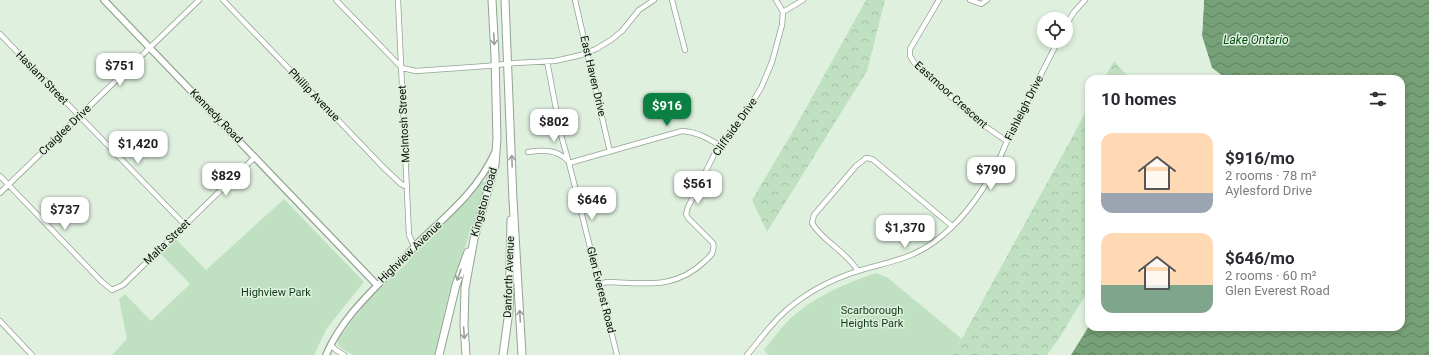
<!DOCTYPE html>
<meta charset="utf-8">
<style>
body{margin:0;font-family:Roboto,sans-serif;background:#f7f7f7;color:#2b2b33;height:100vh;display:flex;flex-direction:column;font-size:15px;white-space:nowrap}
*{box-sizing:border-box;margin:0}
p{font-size:13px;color:#7c7c81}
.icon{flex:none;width:22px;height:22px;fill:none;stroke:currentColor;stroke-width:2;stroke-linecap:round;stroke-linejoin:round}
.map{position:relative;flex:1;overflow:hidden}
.details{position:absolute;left:1085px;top:75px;width:320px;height:256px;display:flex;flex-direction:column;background:#fff;border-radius:12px;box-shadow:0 2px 6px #0003}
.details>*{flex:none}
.tools{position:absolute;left:1037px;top:12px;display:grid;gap:8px}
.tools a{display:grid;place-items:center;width:36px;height:36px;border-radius:50%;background:#fff;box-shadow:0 2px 6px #0003;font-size:20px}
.price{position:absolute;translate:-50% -34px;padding:0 9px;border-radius:8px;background:#fff;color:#222;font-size:13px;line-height:26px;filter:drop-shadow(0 1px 2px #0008)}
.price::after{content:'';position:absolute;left:50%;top:24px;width:12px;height:9px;margin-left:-6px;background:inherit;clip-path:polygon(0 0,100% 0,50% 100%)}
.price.active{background:#0b8043;color:#fff}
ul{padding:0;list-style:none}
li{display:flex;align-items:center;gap:12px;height:100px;padding:0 16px}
li span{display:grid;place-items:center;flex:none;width:112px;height:80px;border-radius:12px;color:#555}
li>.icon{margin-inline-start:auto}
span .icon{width:48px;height:48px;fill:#fffc;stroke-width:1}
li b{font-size:17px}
h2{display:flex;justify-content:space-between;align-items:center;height:48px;padding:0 16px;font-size:17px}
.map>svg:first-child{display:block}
.forest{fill:url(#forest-crowns)}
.green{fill:#c0e1c1}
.water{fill:url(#water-waves)}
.pier{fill:#dff0df}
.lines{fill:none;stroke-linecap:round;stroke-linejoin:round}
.minor-casing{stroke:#93a393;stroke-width:6}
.tertiary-casing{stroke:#93a393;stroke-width:8}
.primary-casing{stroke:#93a393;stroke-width:9}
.minor{stroke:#fff;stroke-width:4.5}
.tertiary{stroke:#fff;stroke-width:5.5}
.primary{stroke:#fff;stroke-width:7}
.oneway{stroke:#9c9e9c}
.labels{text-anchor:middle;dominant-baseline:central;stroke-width:3;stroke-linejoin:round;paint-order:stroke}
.street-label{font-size:11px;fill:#080d08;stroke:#dff0df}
.park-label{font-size:11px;fill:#0e3d15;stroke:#dff0df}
.water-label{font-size:12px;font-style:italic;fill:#074b15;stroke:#dff0df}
</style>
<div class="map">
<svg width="1429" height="355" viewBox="0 0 1429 355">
<defs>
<pattern id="forest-crowns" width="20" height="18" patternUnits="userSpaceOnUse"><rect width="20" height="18" fill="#c0e1c1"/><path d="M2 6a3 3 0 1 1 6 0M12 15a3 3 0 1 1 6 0" fill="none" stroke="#a4c0a4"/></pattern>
<pattern id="water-waves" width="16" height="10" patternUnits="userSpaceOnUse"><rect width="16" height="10" fill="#76a077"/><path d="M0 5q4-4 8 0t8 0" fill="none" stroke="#5f8160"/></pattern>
</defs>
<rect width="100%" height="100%" fill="#dff0df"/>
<path class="forest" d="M866,0H885L867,71L767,232L752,200L792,133Z
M1114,61L1130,79H1104Z
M1089,106V289L1060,337L1047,355H953Z"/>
<path class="green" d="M483,181L485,183V186L481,202L449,293L435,355H353L341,348L338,345V340L352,320L368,300L408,262L413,250L426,238L433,235L473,194L477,186Z
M284,199L364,282L327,328L314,355H112L127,339L119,299L125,294L151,321L190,284L161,254L176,239L206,270Z
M876,273L888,278L962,339L953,355H768L764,350C771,341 779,330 787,322C812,297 844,284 876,273Z"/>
<path class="water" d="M1204,0H1429V355H1071L1089,326L1401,327V79H1224L1223,76L1212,68L1202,36Z"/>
<path class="pier" d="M1202,0H1204L1202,36L1212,68L1223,77L1224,79H1222L1210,69L1200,37Z"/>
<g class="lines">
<g class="minor-casing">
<path id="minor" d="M223,0L383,167L401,184L407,187
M336,0L402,68L416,71L487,66L515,63L555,61L581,55L596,49L611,40L622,31L639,10L654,0
M398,0L409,235L414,246
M575,0L610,152
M672,0L685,50
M939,0L910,49V56L915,64C945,91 973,120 1007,141
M970,0L981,4L987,0
M783,12L803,0
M1066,25L1074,12L1085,0
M0,34L185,225
M547,61L561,135L569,163L617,355
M528,152C543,150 557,149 568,161
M569,163L682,131C697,132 708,138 720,146
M0,176L102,282L112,290L123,285L255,157
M0,193L199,0
M858,271C846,251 822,241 812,223L814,215L856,166L866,158L872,159L877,163L952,226
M600,284L607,282C645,283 675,290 705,261C711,256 715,252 713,243L688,218L686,214L688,207L715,153L740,122L761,88L772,62L782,25L783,12L776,0
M0,321L32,355
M331,345L336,350L344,355
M747,355C755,346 762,336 770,327C791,302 819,285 849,274C879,263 907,262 934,242C959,224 980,196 995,168C1000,159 1003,150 1007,141C1024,107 1041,74 1058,41"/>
</g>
<g class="tertiary-casing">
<path id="tertiary" d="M104,0L377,285
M326,355C343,315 375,289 404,258C411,251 416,244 423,238C451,212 479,188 495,152"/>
</g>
<g class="primary-casing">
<path id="primary" d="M505,0L513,200L522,355
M439,355L456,285L468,252
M466,355L464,326L465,288L474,239L495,165L497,139L495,56L492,0
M503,355L509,311L511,220"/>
</g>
<use href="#minor" class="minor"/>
<use href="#tertiary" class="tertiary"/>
<use href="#primary" class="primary"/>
</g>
<defs><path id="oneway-shaft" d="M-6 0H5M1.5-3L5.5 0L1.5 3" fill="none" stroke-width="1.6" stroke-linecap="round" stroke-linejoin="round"/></defs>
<g class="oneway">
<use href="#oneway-shaft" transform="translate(494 39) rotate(87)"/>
<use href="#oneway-shaft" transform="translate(512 161) rotate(-92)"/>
<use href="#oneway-shaft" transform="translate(459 275) rotate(109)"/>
<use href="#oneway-shaft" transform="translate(520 316) rotate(-93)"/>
<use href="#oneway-shaft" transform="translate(464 333) rotate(86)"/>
</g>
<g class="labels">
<g class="street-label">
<text transform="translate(593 76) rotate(77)">East Haven Drive</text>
<text transform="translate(42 78) rotate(46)">Haslam Street</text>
<text transform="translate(314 95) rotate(46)">Phillip Avenue</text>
<text transform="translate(951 95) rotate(42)">Eastmoor Crescent</text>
<text transform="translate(1024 108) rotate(-63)">Fishleigh Drive</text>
<text transform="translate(216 116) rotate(46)">Kennedy Road</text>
<text transform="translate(404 124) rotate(-93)">McIntosh Street</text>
<text transform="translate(735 127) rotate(-55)">Cliffside Drive</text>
<text transform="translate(65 130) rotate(-44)">Craiglee Drive</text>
<text transform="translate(484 202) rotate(-74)">Kingston Road</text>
<text transform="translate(167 242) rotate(-44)">Malta Street</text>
<text transform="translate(410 252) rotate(-44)">Highview Avenue</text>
<text transform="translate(509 277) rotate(-88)">Danforth Avenue</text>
<text transform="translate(601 290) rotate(76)">Glen Everest Road</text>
</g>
<g class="park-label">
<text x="276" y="292">Highview Park</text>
<text x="872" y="310">Scarborough<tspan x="872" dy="13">Heights Park</tspan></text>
</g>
<g class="water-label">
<text x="1256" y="40">Lake Ontario</text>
</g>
</g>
</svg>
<div class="tools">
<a><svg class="icon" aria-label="locate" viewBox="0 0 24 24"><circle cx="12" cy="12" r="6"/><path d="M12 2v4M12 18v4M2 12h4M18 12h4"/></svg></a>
</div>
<b class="price" style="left:120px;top:87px">$751</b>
<b class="price active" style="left:667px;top:127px">$916</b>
<b class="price" style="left:554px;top:143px">$802</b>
<b class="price" style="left:138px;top:165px">$1,420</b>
<b class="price" style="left:991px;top:191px">$790</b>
<b class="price" style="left:226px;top:197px">$829</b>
<b class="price" style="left:698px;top:205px">$561</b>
<b class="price" style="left:592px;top:221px">$646</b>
<b class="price" style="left:65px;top:231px">$737</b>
<b class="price" style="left:905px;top:249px">$1,370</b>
<section class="details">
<h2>10 homes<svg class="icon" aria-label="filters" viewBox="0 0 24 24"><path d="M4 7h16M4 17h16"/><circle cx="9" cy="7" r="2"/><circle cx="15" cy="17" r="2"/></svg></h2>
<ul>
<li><span style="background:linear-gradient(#ffd9b3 75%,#9aa5b1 0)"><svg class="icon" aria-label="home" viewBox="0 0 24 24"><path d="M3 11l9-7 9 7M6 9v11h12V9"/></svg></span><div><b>$916/mo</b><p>2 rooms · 78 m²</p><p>Aylesford Drive</p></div></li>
<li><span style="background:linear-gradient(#ffd9b3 65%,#7fa58c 0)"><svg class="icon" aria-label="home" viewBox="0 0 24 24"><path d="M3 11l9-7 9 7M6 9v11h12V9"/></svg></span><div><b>$646/mo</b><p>2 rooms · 60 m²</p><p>Glen Everest Road</p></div></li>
</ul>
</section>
</div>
